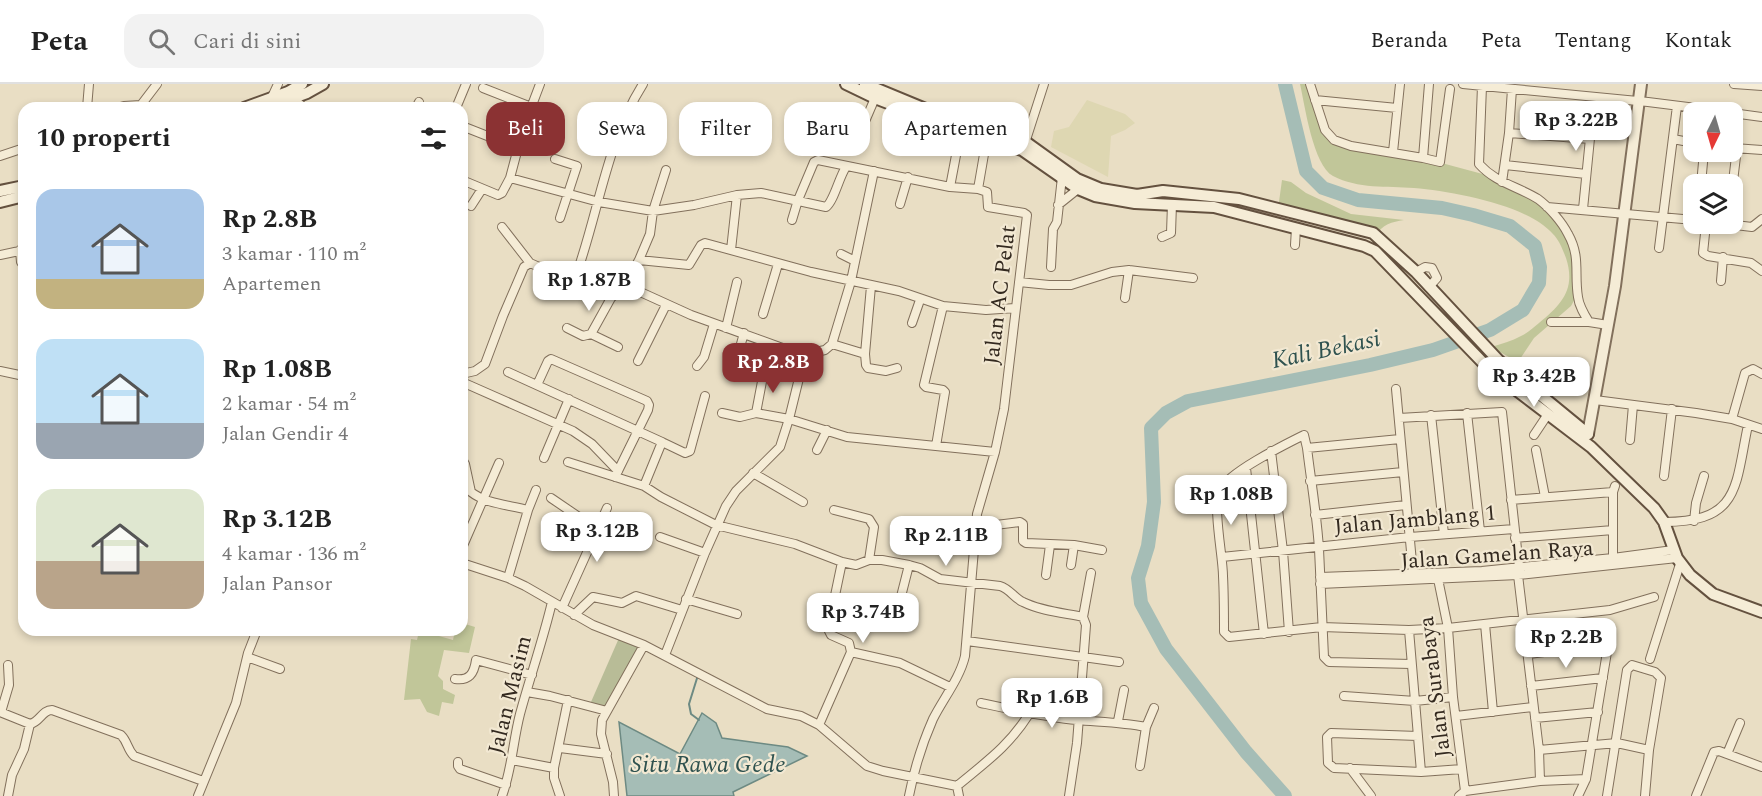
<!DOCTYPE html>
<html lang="id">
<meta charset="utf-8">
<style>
body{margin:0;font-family:Spectral,serif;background:#f2f2f2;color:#222;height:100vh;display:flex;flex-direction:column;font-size:22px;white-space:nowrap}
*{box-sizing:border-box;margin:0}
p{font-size:20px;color:#767676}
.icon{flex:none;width:33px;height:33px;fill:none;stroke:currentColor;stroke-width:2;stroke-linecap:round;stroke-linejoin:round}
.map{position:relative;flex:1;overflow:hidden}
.side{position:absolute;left:18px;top:18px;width:450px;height:534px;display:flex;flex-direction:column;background:#fff;border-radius:18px;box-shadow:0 3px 9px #0003}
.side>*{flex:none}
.banner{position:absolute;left:486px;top:18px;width:570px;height:54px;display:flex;gap:12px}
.needle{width:39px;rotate:185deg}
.controls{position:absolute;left:1683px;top:18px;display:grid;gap:12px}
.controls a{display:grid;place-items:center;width:60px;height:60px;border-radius:12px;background:#fff;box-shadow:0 3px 9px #0003;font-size:30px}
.price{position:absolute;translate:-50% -51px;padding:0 14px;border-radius:12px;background:#fff;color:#222;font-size:20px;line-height:39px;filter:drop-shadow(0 2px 3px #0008)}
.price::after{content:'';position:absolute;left:50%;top:36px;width:18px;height:14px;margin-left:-9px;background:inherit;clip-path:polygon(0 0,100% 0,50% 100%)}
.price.current{background:#8b3233;color:#fff}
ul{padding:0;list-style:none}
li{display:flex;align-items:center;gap:18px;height:150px;padding:0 18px}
li span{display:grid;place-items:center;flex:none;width:168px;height:120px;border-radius:18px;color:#555}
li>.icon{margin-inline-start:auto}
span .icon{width:72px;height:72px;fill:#fffc;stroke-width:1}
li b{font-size:26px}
h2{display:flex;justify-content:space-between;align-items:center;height:72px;padding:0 18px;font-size:26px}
.pill{padding:0 21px;border-radius:18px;background:#fff;box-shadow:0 3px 9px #0003;font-size:21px;line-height:54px}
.pill.current{background:#8b3233;color:#fff}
header{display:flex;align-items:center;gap:36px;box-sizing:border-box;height:84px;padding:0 30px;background:#fff;border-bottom:2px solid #e0e0e0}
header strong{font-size:28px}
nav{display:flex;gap:33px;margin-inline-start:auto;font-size:21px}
.search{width:420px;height:54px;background:#f2f2f2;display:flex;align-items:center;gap:15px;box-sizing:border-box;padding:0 21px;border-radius:18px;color:#767676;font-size:22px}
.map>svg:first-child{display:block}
.farmland{fill:#ded7b2}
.green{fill:#c1c699}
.cemetery{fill:#b8bc97}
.water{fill:#a5bdb6;stroke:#6d8a83;stroke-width:1.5}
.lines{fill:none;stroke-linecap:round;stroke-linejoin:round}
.stream{stroke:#6d8a83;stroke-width:2}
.river{stroke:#a5bdb6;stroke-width:14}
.minor-casing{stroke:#82705c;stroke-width:10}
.tertiary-casing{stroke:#82705c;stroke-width:14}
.secondary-casing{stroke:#64513f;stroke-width:14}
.minor{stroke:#f5ecd6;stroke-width:8}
.tertiary{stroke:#f5ecd6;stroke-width:10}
.secondary{stroke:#f5ecd6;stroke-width:10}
.labels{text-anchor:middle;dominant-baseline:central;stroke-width:4.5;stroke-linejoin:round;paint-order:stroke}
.street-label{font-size:22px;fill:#33291f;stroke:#f2e8d2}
.water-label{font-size:24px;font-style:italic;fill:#2f524f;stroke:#f2e8d2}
</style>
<header>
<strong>Peta</strong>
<div class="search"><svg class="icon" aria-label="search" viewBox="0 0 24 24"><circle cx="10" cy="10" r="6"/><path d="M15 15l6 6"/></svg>Cari di sini</div>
<nav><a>Beranda</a><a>Peta</a><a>Tentang</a><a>Kontak</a></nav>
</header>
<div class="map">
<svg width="1762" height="712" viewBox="0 0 1762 712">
<rect width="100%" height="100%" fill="#e9dec4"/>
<path class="farmland" d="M1087,16L1125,30L1135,39L1125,46L1111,52L1108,93L1051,63L1054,47L1069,43Z"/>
<path class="green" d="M1300,0H1310L1325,46L1334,56L1423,74L1490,92L1538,116L1568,149L1577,172V211L1571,222L1534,254L1518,278L1491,263C1501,260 1512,257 1521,252C1528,249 1534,243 1539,239C1562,220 1576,205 1566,174C1560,158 1557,152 1543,141C1514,119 1450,107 1414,104C1387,102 1358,105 1333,92C1313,81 1305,22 1300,0Z
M1282,96L1291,98L1306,109L1351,130L1404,136C1392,138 1382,140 1376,152L1278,125Z
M462,539L475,543L469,569L444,566L438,592L443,597V605L455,611L453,620L442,618L439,632L427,628L420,615L404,616L411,555L417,556L419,547L422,546H440L439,552L453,556L455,546H462Z"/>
<path class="cemetery" d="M619,554L641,562L605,624L591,618Z"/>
<path class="water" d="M702,629L716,639L722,654L788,663L807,672L733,708L734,712H627L619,638L680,670Z"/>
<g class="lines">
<path class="stream" d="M698,591L689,620L691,630L699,636"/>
<path class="river" d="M1285,0L1306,87L1323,104L1358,116L1442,124L1473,131L1510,142L1535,162L1540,183L1539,199L1523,226L1490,246L1433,266L1370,281L1188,317L1166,329L1151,344L1154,418L1148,462L1138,494L1141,519L1166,565L1246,668L1285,712"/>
<g class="minor-casing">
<path id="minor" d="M1310,0L1325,46L1334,56L1351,62L1423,74L1440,78L1450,5
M1463,0L1648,18L1728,28
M1734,0L1762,2
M1482,2L1479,80C1496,99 1517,102 1538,115C1549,123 1562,138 1568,150C1581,173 1574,189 1578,213C1579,222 1584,230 1589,238L1608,241
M483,4L554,32
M271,15L278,0
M293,15L305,24
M1315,16L1397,24
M87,24L89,0
M117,24L124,22L141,21L157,0
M416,24L419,18
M456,24L466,0
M1732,29L1762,33
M462,42L518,64
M1509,49L1590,55
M520,54L541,60
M1673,55L1694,59
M857,56L875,14
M1024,62L1044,0
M1734,64L1762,66
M1393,68L1400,0
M0,72L24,64
M1423,74L1429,0
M555,75L577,82L560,134
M1505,81L1586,90
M510,94L523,45L540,0
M462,96L498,111L502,109L510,94L599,118L653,127L694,121L737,111L761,109L826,123C834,117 839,93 846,83
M1502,98L1509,49L1512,5
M1701,100L1704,68
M950,103L957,66
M978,105L987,53
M1732,106L1737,64
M900,120L908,93
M1058,121L1078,105
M471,122L482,105
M1547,123L1694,136
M1583,125L1594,14
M792,136L798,116L814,78L818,76L950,103L978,105L987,108L988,123L1024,129L1027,131L1004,325L995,368L977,430L965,572C960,594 943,615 933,635C922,660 914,686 909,712
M1706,140L1703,169L1708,172L1751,179L1762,187
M1727,140L1752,143L1762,135
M502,143L530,179
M1162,153L1171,149L1172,120
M1295,161L1296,144
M1659,164L1677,22
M20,166L21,178L24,182
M731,166L737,111
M841,170L855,177
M0,171L24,166
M639,176L689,181L701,161L705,159L811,188L899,207L943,222L986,226L1015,224
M530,179L611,214
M1051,183L1053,145L1057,138L1062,93
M1416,188L1425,183L1432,184L1437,194L1429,203
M574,197C598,133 606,58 643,0
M1721,197L1723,173
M1019,198L1049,201H1071L1112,188L1129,186L1193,194
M625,201L691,231L788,266L803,278
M1125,214L1129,186
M763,230L778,180
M1551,238H1589
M912,239L920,216
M567,244L583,252L591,250L611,214L625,201L639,176L650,150L653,127L666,86
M726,244L737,198
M591,250L618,263
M832,260L865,270L871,202
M865,270L866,281L868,284L886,287L897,284
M737,274L744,249
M638,277L666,221
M697,282L704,273L714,240
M0,287L24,292
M508,288L662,358
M462,290L475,287L485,280L503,232L524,183L530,179
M462,298L573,347L592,360L618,387
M537,301L548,277L551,275L647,317L649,321L648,326L615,393
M1396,305L1413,489
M1595,316L1696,329L1732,335L1762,345
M722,329L740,333L756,329L789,335L847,353L995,368
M756,329L764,287
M1467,329L1480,447
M1431,331L1444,450
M1399,334L1502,328L1519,483L1518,491L1539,666L1540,697
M1732,335L1745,289L1753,285L1762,290
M1534,351L1548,330
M1630,356L1633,321
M936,362L945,308L943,306L926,303L924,301L943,222
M1307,364L1400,355
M817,366L827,346
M1536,366L1545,413
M1271,367L1283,467L1289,548
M544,374L569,315
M462,375L465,380L471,408C486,420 510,421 528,426L508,494
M568,378L644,402L661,413L716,441L795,460L842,478L856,481L869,476
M1246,384L1264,550
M753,389L803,418
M1664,392L1672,325
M1310,397L1403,388
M644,402L662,358L685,369L690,367L705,312
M551,414L598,446
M1511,416L1613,408
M528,426L536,406
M834,426L869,435L874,443L869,476H882L909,481L920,484L940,495L1000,502C1010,505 1014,514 1023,518C1041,527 1064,529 1083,533
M1315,431L1406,421
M1694,437L1696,419L1704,392
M1664,438C1740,438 1735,403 1748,341
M660,453L705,469
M1515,454L1613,446
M943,458V452L947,447L1020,438L1023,440V457L1026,459L1074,461L1102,466
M462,464L499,379
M1222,473L1410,453L1514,445
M1613,477V408L1615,402
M462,479L508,494L525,502L593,541L644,561L767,625L801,632L819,641L867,682L883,687L957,702L959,712
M1071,481L1074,461
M1437,490L1448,544L1453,613L1465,707L1459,712
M1046,491L1050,461
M1320,493L1482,487L1613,474L1673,466
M1320,500L1518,491L1677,474
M686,515L737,530
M562,524L607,424
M574,531L593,513L622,519L636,512L682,526
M894,540L909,481
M1485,540L1493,628
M1409,546L1421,688
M967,557L1119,578
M851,568L900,579L950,603
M1529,570L1604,560L1608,562L1586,695L1578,712
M665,571L705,469L726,422L736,407L780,363L789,335L803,278L811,269L825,266L832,260L851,197L874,87
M247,573L280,585
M1650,575L1680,480
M1411,580L1329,578L1324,573C1322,537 1321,501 1319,465C1317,432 1311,397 1307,364L1304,351C1284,361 1229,388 1220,406C1212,421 1223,473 1223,492C1224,511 1224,529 1224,548L1229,553L1322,543L1409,546L1448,544L1610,526L1654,513
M455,595C469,597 474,590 476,576L532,591
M1531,602L1603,594
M527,608L550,612L607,627
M1344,612L1415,617L1453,613
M981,619C1013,626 1044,633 1077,636C1100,638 1123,638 1146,643L1140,682
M0,628L30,640C40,638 42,626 52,626L121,651C128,658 127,665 134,672L203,697
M1,628L9,601L8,581
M1456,632L1533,623
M1535,634L1598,628
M1118,637L1124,606
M819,641L851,568L849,559L831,551L828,545L842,478
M1146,643L1154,624
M1418,652L1331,649L1327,653L1328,679L1334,684L1421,688L1462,685
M560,664L607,670
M1539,666L1617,659L1649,666
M1727,670L1740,639
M512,676L554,684
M458,678V682L460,685L506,701
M1350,684L1371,712
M957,702C987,677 1008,663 1029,630
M1465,707L1540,697L1586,695
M8,712L12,691L24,665L30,640
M198,712L236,619L248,569L257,546
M502,712C512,685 513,657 520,630C530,593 543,556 552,518
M560,712L554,694V684L568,616
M614,712L613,698L601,650L602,636L644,561
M1069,712L1077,659L1086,541L1083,533L1091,489
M1607,712L1627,586L1632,581L1655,588L1661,594L1649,666L1645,712
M1696,712L1714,668L1719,667L1762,683"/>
</g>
<g class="tertiary-casing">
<path id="tertiary" d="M1588,350L1615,202L1641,0"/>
</g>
<g class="secondary-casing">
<path id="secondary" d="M846,0L875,14L932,36L1022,66L1078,105L1095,112L1135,119L1214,123L1364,162L1375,167L1490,286L1591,363L1654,424L1664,438L1677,474L1690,491L1713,510L1762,528
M865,0L928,26L1020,54L1077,95L1101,105L1137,111L1163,107L1239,115L1373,149L1416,188L1499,277L1588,350
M244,24L288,8L302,0
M266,24L307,9L323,0
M0,107L24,102
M0,118L24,112"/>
</g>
<use href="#minor" class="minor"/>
<use href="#tertiary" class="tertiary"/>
<use href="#secondary" class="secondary"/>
</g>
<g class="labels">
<g class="street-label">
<text transform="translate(1000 211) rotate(-83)">Jalan AC Pelat</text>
<text transform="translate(1415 436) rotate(-5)">Jalan Jamblang 1</text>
<text transform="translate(1497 471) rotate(-4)">Jalan Gamelan Raya</text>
<text transform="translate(1435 603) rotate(-97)">Jalan Surabaya</text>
<text transform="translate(510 611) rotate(-76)">Jalan Masim</text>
</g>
<g class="water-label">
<text transform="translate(1326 266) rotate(-12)">Kali Bekasi</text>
<text x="708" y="681">Situ Rawa Gede</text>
</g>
</g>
</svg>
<div class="controls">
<a><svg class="needle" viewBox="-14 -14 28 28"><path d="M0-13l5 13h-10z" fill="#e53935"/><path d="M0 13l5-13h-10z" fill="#767676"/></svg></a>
<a><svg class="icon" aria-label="layers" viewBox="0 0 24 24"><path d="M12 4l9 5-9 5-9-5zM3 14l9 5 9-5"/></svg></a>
</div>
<b class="price" style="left:1576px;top:68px">Rp 3.22B</b>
<b class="price" style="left:589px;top:228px">Rp 1.87B</b>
<b class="price current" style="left:773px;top:310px">Rp 2.8B</b>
<b class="price" style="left:1534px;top:324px">Rp 3.42B</b>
<b class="price" style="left:1231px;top:442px">Rp 1.08B</b>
<b class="price" style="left:597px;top:479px">Rp 3.12B</b>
<b class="price" style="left:946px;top:483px">Rp 2.11B</b>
<b class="price" style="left:863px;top:560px">Rp 3.74B</b>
<b class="price" style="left:1566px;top:585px">Rp 2.2B</b>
<b class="price" style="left:1052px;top:645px">Rp 1.6B</b>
<div class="banner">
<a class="pill current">Beli</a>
<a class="pill">Sewa</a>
<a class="pill">Filter</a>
<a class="pill">Baru</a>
<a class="pill">Apartemen</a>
</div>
<section class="side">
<h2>10 properti<svg class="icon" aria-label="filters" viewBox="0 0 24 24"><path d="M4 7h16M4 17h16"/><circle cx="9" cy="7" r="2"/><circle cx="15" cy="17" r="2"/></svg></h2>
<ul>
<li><span style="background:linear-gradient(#a9c7e8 75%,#c2b280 0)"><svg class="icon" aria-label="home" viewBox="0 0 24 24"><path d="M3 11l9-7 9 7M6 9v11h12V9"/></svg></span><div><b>Rp 2.8B</b><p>3 kamar · 110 m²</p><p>Apartemen</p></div></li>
<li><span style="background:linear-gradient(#bfe0f5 70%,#9aa5b1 0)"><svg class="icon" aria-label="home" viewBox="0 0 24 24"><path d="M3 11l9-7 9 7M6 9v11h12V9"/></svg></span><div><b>Rp 1.08B</b><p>2 kamar · 54 m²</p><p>Jalan Gendir 4</p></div></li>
<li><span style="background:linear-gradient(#dfe7d0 60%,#b9a48a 0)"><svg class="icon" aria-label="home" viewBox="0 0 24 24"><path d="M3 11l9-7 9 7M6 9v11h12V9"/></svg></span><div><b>Rp 3.12B</b><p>4 kamar · 136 m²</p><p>Jalan Pansor</p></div></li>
</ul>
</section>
</div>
